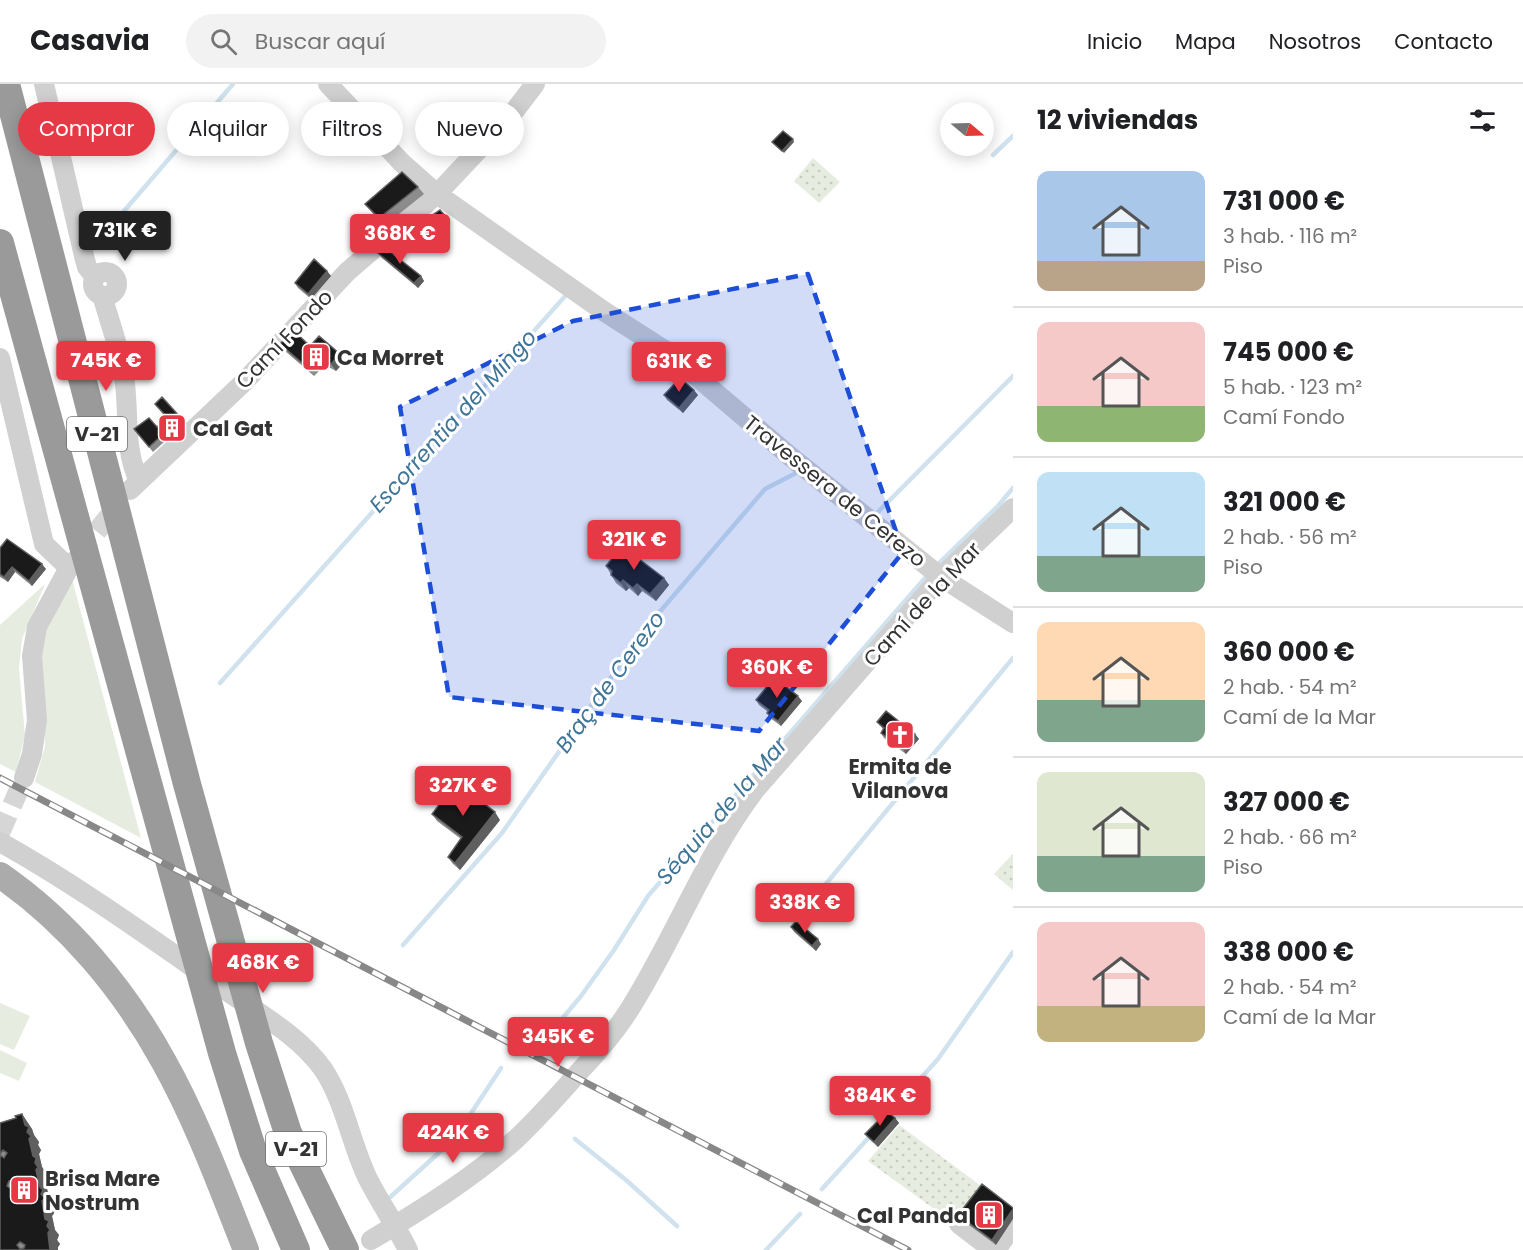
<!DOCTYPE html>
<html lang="es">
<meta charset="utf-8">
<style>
body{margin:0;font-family:Poppins,sans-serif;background:#f2f2f2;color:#202124;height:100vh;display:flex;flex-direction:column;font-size:22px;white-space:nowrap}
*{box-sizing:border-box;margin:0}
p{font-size:20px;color:#757577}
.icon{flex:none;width:33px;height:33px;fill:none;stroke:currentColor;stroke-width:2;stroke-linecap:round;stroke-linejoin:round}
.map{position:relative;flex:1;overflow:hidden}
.drawer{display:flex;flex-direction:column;background:#fff;width:510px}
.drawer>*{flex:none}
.banner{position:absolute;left:18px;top:18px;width:570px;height:54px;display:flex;gap:12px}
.needle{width:39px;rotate:109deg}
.tools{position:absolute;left:940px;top:18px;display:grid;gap:12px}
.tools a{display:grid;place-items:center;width:54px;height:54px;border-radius:50%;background:#fff;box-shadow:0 3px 15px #0003;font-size:30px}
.price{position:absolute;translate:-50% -51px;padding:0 14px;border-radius:6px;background:#e63946;color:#fff;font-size:20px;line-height:39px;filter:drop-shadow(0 2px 3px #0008)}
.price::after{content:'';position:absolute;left:50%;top:36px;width:18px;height:14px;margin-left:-9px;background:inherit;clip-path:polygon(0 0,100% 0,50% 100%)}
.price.active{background:#222;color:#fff}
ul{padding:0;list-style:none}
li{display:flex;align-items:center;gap:18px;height:150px;padding:0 24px}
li+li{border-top:2px solid #e0e0e0}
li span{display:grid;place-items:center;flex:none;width:168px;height:120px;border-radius:12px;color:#555}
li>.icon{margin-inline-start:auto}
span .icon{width:72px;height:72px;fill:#fffc;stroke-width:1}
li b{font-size:26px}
h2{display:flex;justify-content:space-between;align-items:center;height:72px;padding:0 24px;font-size:26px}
.pill{padding:0 21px;border-radius:27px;background:#fff;box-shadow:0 3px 15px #0003;font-size:21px;line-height:54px}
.pill.active{background:#e63946;color:#fff}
header{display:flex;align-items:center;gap:36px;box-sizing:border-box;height:84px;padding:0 30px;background:#fff;border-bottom:2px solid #e0e0e0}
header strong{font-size:28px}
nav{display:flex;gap:33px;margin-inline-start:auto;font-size:21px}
.search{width:420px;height:54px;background:#f2f2f2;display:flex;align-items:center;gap:15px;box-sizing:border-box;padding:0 21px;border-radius:33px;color:#757577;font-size:22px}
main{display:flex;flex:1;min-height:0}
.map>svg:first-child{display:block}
.grass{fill:#e6ecdf}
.garden{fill:url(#garden-dots)}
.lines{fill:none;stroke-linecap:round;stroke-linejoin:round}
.stream{stroke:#cfe2ee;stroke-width:4.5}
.minor-tunnel{stroke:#d6d6d6;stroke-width:20;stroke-dasharray:20 10;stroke-linecap:butt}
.minor{stroke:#d0d0d0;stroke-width:20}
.major{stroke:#ababab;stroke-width:26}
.highway{stroke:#9a9a9a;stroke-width:28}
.rail-casing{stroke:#888;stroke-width:7}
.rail{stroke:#fff;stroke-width:4.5;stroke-dasharray:14;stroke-linecap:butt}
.wall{fill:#8c8c8c}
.shaded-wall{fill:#5f5f5f}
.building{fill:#1a1a1a;stroke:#5f5f5f;stroke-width:1.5;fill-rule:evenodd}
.marked{fill:#1d4ed8;fill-opacity:0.2;stroke:#1d4ed8;stroke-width:4.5;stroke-dasharray:12 8;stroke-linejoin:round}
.labels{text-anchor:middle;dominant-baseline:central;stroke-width:6;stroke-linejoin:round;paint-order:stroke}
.shield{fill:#fff;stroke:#707070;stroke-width:1.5}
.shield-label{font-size:20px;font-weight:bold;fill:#333}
.street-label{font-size:21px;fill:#333;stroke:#fff}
.poi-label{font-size:21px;font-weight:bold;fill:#333;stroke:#fff;text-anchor:start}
.water-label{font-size:22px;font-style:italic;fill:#3f7597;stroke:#fff}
</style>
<header>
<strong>Casavia</strong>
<div class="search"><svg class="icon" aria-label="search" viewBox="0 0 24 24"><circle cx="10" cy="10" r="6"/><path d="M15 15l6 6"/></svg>Buscar aquí</div>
<nav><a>Inicio</a><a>Mapa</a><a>Nosotros</a><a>Contacto</a></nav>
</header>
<main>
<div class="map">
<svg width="1013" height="1166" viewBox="0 0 1013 1166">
<defs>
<pattern id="garden-dots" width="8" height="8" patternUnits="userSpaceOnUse" patternTransform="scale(1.5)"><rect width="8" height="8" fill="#e6ecdf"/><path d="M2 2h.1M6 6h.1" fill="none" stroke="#c6cbc0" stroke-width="1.8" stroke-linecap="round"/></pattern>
</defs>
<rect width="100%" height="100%" fill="#fff"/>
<path class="grass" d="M72,495L141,754L35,698L45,662L44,612L39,562Z
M45,500L22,555L19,585L25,651L16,688L0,680V541Z
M0,919L30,932L14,966L0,960Z
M0,966L27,979L19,997L0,989Z"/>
<path class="garden" d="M813,74L840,98L819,119L794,97Z
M1013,770V806L994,790Z
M899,1041L985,1105L955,1140L868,1077Z"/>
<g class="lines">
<path class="stream" d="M993,71L1013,52
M89,168L233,0
M875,431L1013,292
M937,481L998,422L1013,404
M220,599L567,210
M796,836L1013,574
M403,861L502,749L645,545L765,405L798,388L800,389
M556,942L581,912L614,866L648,812L925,494
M885,1034L938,975L1013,868
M575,1055L626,1096L677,1142
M822,1105L872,1050
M387,1116L454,1055L501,984
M766,1166L800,1130"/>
<path class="minor-tunnel" d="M78,471L121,417
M0,749L24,694"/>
<path class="minor" d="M44,0L84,172L87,183L95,193
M328,0L402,79L437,110L605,228L669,269L791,373L941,493L1013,539
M93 200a12 12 0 1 1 24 0a12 12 0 1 1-24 0Z
M104,212V218C112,245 122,272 125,300C129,334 124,365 139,397
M0,274L44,460L68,483
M130,406L244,298L347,188L437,110L513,29L535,0
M24,694L32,670L37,636L32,572L37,543L72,478
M0,758C77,801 149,853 221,903C256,928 298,950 323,985C345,1018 351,1060 368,1095C380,1119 396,1141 408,1166
M959,1140L993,1166L998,1163L1013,1142
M371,1156C421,1126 473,1094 516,1055C538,1034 558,1012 578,989C599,967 619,944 634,918C677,848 706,771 755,706L941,493L1013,424"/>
<path class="major" d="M0,791C68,838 124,905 164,978C197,1037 221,1103 246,1166"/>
<path class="highway" d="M6,0L187,700L259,959L288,1049L345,1166
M0,159L222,969L253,1067L296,1166"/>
<g class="rail-casing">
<path id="rail" d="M0,694L908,1166"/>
</g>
<use href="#rail" class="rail"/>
</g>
<path class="wall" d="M418,103L424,110L384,142L371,127L365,120Z
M440,126L448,136L439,144L430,133Z
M378,169L421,192L424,197L418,204L382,174Z
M327,187L331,192L311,215L298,204L295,199Z
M280,260L340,270L345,277L336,287L325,281L314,292L285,267Z
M664,311H698L683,329L667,316Z
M155,320L181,334L185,339L153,368L134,345L157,343L166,334Z
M0,464L46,485L32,502L15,488L8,498L0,493Z
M606,482L664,494L669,501L656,517L642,507L638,512L629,504L626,507L616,499Z
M756,616L802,617L781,642L770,634L767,629L768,628L759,621Z
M877,638L915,650L919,655L906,670L884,654L881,649L883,645Z
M432,730L500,736L460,786L453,780L448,773L461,755L437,737Z
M791,843L821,860L816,867L794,848Z
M22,1030L32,1045L34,1051L39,1058L38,1061L41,1066L39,1070L42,1083L46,1089L45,1093L48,1097L46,1100L49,1114L53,1120L51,1124L55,1128L52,1132L55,1146L59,1151L57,1156L60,1160L58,1163L0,1166V1039L16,1034Z
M895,1034L899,1039L878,1063L869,1055L865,1050Z
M982,1100L996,1161L962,1136L958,1131Z"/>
<path class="shaded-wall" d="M793,55L794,58L784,69L782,67Z
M327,187L331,192L311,215L308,210Z
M421,192L424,197L418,204L414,199Z
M340,270L345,277L336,287L331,280Z
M694,306L698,311L683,329L679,324Z
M42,480L46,485L32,502L29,497Z
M12,483L15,488L8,498L4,493Z
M664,494L669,501L656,517L650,510Z
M623,496L629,504L626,507L621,499Z
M637,500L642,507L638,512L633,504Z
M798,612L802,617L781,642L778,637Z
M915,650L919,655L906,670L903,665Z
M495,728L500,736L460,786L455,779Z
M818,855L821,860L816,867L812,862Z
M22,1030L32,1045L34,1051L39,1058L38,1061L41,1066L39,1070L42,1083L46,1089L45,1093L48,1097L46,1100L49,1114L53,1120L51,1124L55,1128L52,1132L55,1146L59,1151L57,1156L60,1160L58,1163V1166H50L41,1110L35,1079Z
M895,1034L899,1039L878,1063L874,1058Z
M1013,1125V1135L996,1161L992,1156Z"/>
<path class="building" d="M783,47L793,55L782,67L772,58Z
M402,88L418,103L379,134L365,120Z
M440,126L446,133L437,142L430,133Z
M384,163L421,192L414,199L378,169Z
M314,175L327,187L308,210L295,199Z
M293,246L310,262L319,252L340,270L331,280L320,274L309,285L280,260Z
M680,294L694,306L679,324L664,311Z
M162,313L181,334L149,363L134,345L149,334L157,343L167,333L155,320Z
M7,455L42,480L29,497L12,483L4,493L0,490V464Z
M622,462L664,494L650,510L637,500L633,504L623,496L621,499L611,491L612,487L606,482Z
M774,594L798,612L778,637L767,629L769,626L756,616Z
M886,627L915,650L903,665L881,649L884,644L877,638Z
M456,698L495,728L455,779L448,773L462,753L432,730Z
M796,837L818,855L812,862L791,843Z
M887,1028L895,1034L874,1058L865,1050Z
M22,1030L25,1041L29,1043L27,1048L31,1052L29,1055L33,1072L36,1074L35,1079L38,1083L36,1086L40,1103L43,1106L41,1110L45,1114L42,1117L45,1135L49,1137L47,1142L50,1146L48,1149L50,1166H0V1071L4,1074L7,1069L3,1066L0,1070V1039L16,1034L15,1032ZM9,1097L14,1099V1103L10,1104L7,1102ZM20,1158L25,1161L24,1164L20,1165L17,1161Z
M982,1100L1013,1124V1125L992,1156L958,1131Z"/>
<path class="marked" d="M808,190L903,468L759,647L449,613L400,323L573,237Z"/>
<defs>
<g id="building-square" transform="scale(1.5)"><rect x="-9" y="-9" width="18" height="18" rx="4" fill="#e63946" stroke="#fff"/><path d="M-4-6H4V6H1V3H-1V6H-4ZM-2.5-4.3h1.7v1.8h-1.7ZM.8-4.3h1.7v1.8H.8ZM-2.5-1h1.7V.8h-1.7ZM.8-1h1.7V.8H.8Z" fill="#fff"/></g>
<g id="church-square" transform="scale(1.5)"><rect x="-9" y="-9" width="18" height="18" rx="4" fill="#e63946" stroke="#fff"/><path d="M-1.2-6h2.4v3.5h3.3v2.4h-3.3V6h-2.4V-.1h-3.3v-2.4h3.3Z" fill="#fff"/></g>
</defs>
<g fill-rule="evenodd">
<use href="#building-square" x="316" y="273"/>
<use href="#building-square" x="172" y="344"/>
<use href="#church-square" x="900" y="651"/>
<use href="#building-square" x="24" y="1106"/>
<use href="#building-square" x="989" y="1131"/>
</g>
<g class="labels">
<g class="shield">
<rect x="67" y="333" width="60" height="34" rx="4.5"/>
<rect x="266" y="1048" width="60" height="34" rx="4.5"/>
</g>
<g class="shield-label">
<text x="97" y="350">V-21</text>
<text x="296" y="1065">V-21</text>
</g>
<g class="street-label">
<text transform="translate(284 255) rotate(-46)">Camí Fondo</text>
<text transform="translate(835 407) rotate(39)">Travessera de Cerezo</text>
<text transform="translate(922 520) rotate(-47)">Camí de la Mar</text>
</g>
<g class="poi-label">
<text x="337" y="273">Ca Morret</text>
<text x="193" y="344">Cal Gat</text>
<text x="900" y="682" text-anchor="middle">Ermita de<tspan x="900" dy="24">Vilanova</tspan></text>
<text x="45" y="1094">Brisa Mare<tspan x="45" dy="24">Nostrum</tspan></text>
<text x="968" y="1131" text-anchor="end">Cal Panda</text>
</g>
<g class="water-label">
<text transform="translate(453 337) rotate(-48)">Escorrentia del Mingo</text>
<text transform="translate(610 598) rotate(-54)">Braç de Cerezo</text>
<text transform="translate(722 727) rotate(-49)">Séquia de la Mar</text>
</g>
</g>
</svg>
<div class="tools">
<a><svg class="needle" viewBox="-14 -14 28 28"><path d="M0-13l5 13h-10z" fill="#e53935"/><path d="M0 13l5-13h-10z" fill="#757577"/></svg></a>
</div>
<b class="price active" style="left:125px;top:178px">731K €</b>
<b class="price" style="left:400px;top:181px">368K €</b>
<b class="price" style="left:106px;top:308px">745K €</b>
<b class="price" style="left:679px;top:309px">631K €</b>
<b class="price" style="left:634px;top:487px">321K €</b>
<b class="price" style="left:777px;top:615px">360K €</b>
<b class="price" style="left:463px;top:733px">327K €</b>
<b class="price" style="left:805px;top:850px">338K €</b>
<b class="price" style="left:263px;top:910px">468K €</b>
<b class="price" style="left:558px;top:984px">345K €</b>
<b class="price" style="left:880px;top:1043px">384K €</b>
<b class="price" style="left:453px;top:1080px">424K €</b>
<div class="banner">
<a class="pill active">Comprar</a>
<a class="pill">Alquilar</a>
<a class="pill">Filtros</a>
<a class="pill">Nuevo</a>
</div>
</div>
<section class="drawer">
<h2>12 viviendas<svg class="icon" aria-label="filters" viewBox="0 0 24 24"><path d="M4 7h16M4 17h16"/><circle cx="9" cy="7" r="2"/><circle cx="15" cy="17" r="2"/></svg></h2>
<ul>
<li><span style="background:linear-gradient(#a9c7e8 75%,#b9a48a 0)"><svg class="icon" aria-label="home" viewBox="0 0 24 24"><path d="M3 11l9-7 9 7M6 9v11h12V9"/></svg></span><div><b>731 000 €</b><p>3 hab. · 116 m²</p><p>Piso</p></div></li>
<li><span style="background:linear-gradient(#f6c9c9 70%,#8fb573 0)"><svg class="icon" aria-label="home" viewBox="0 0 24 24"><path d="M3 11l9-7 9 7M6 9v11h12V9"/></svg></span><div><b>745 000 €</b><p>5 hab. · 123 m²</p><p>Camí Fondo</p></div></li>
<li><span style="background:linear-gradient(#bfe0f5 70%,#7fa58c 0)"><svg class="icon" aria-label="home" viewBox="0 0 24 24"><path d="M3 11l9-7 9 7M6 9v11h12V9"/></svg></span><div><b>321 000 €</b><p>2 hab. · 56 m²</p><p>Piso</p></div></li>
<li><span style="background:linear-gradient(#ffd9b3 65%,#7fa58c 0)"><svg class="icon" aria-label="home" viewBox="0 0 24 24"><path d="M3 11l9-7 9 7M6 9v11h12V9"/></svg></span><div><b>360 000 €</b><p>2 hab. · 54 m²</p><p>Camí de la Mar</p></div></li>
<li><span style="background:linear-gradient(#dfe7d0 70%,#7fa58c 0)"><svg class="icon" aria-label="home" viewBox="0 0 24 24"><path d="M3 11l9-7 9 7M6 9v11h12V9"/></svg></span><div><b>327 000 €</b><p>2 hab. · 66 m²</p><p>Piso</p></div></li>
<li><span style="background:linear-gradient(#f6c9c9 70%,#c2b280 0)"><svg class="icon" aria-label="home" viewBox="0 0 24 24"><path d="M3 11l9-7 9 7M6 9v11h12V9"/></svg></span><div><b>338 000 €</b><p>2 hab. · 54 m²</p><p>Camí de la Mar</p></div></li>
</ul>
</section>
</main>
